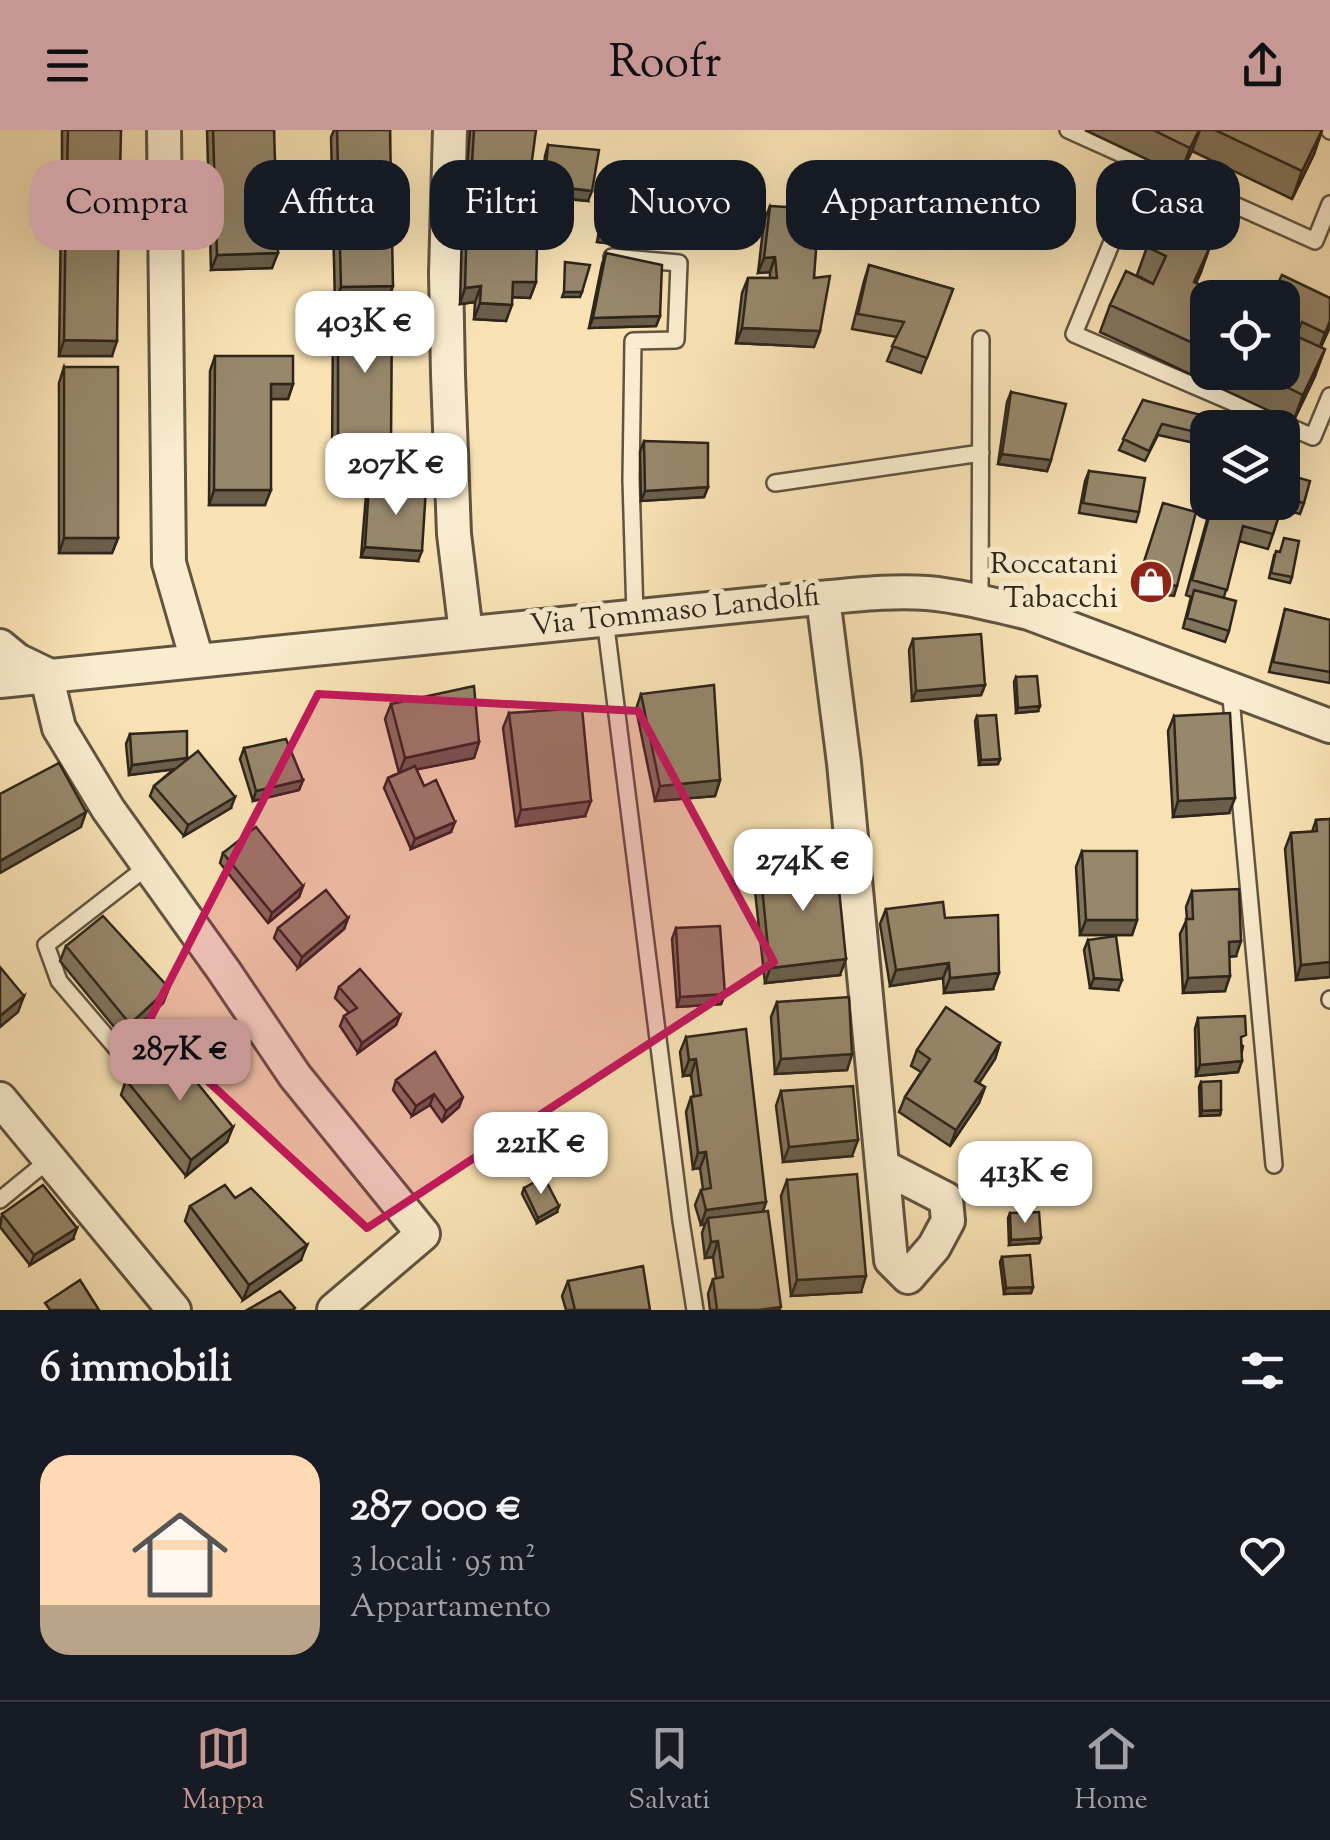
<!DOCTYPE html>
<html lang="it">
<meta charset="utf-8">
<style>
body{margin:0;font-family:"Sorts Mill Goudy",serif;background:#20242c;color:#f1f3f6;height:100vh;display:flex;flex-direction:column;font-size:38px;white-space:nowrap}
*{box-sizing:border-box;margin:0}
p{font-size:32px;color:#9ea1a6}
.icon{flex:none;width:55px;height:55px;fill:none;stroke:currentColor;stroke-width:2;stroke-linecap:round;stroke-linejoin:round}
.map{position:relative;height:1180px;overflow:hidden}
.panel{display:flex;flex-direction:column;background:#171b24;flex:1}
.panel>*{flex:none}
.banner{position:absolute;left:30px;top:30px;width:1270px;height:90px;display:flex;gap:20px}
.tools{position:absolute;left:1190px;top:150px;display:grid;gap:20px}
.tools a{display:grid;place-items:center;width:110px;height:110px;border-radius:20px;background:#171b24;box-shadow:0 10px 40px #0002;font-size:50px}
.price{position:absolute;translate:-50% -85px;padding:0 22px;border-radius:20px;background:#fff;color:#222;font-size:32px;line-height:65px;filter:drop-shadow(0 2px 5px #0008)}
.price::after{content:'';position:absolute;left:50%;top:60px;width:30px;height:22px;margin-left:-15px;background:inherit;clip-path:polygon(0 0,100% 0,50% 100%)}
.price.active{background:#c59692;color:#111}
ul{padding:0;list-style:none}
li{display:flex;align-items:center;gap:30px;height:250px;padding:0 40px}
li+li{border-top:2px solid #363941}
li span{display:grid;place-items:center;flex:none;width:280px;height:200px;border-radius:30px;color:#555}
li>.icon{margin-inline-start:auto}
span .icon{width:120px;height:120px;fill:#fffc;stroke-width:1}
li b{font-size:42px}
h2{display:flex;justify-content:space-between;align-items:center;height:120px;padding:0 40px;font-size:42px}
.tag{padding:0 35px;border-radius:30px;background:#171b24;box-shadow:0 10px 40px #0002;font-size:35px;line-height:90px}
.tag.active{background:#c59692;color:#111}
header{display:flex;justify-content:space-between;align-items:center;height:130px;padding:0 40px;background:#c59692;color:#111;font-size:45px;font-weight:600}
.dock{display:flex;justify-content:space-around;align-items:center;height:140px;border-top:2px solid #363941;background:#171b24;font-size:28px;color:#9ea1a6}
.dock a{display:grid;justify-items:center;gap:5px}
.dock .active{color:#c59692}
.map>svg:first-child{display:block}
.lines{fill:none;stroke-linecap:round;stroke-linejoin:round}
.service-casing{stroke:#605441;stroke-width:20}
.minor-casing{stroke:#605441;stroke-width:38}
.service{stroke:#faecce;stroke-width:15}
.minor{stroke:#faecce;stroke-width:32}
.wall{fill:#82745c;stroke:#2e251b;stroke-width:2.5}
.shaded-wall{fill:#6a5e4b;stroke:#2e251b;stroke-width:2.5}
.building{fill:#97876b;stroke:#2e251b;stroke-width:2.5}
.marked{fill:#c2185b;fill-opacity:0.2;stroke:#c2185b;stroke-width:8;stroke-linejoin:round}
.labels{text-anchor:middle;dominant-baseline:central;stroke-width:10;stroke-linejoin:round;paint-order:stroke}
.poi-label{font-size:30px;fill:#2e251b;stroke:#faecce;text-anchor:end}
.street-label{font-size:30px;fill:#2e251b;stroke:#faecce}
</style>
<header><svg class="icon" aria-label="menu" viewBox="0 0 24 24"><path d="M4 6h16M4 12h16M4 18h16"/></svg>Roofr<svg class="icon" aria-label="share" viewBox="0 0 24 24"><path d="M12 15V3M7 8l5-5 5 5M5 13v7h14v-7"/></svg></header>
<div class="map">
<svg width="1330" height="1180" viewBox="0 0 1330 1180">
<rect width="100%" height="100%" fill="#f8e2b4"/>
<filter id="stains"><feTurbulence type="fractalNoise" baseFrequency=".002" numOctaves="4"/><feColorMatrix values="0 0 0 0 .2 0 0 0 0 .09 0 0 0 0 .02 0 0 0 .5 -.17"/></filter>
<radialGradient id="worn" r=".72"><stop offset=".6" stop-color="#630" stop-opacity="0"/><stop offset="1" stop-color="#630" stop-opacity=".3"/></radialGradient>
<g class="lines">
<g class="service-casing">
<path id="service" d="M1068,0L1315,111L1330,74
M1329,0L1330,1
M1116,102L1074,204L1313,307L1330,266
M612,127L679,133L676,210L633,211L631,350L635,486
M775,353L981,323
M980,471L981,209
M605,489L681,1091L695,1180
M1230,557L1274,1035
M1330,869V870
M123,926L59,851L46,815L148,736
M0,1070L50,1029"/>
</g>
<g class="minor-casing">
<path id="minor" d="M164,0L169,433L197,530
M450,0L446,143L448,245L454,404L466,503
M823,468L844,633L891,1130L908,1147L934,1117L948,1091L946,1069L882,1036
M0,516L17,530L46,544L59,598L108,679L224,841L295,946L423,1104L334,1180
M0,551L807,469C847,466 887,460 927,463C961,466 995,475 1029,483L1330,596
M0,969L174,1180"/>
</g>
<use href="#service" class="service"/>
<use href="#minor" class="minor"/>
</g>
<path class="wall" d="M62,0H121L115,61L62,60Z
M207,0H274L272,138L211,140Z
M334,0H390L388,171L335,173L331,7Z
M470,0H536L464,81Z
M1085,0H1322L1314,24L1292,69L1192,21L1180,45Z
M548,15L588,71L565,69L559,93L538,91L545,26Z
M66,69L112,226H59L61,84Z
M606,73L645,118L597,112L602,83Z
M770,76L814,148L820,201L814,217L736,213L742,163L748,148H770V142L758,143L764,91Z
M467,85L536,152L530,168L512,167L506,191L474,189L475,172L460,174L462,101Z
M1147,117L1201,142L1196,153L1208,168V242H1282V168H1330V197L1321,217L1315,246L1293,292L1100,202L1110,175L1153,154L1137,145Z
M606,123L660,186L656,196L589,198L602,134Z
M869,135L953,159L921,243L887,231L897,207L852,199L864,151Z
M338,179L386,328H332L333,194Z
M215,226L293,254L288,269H271L265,375H209L210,241Z
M64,237L118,408L112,423H59V253Z
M1011,262L1051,330L1047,341L998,334L1007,272Z
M1143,270L1208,298V316L1158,305L1145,331L1119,320Z
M644,311L708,357L704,367L641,371L640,322Z
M1089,341L1139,382L1136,392L1079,383L1085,351Z
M1282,343L1304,373L1300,384L1270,376L1281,379L1268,419L1239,411L1224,467L1229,501L1225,512L1183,498L1191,467L1186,465L1212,372H1282Z
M369,354L418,431L361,427L366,365Z
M1274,426L1292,447L1290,453L1269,448Z
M1285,479L1330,490V553L1269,542Z
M913,509L985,555L981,565L912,571L909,520Z
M1016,547L1038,581L1016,583L1014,552Z
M641,564L720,650L715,666L655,671L636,579Z
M391,574L479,612L474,628L416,639L424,656L451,702L411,719L384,658L388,648L399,643L385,589Z
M509,583L585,686L516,696L503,598Z
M977,586L1000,629L998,634L979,635L975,591Z
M1174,586L1229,683L1173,687L1168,601Z
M130,604L187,628L231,678L184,706L150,666L154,656L174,639L129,645L126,614Z
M244,618L303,650L299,660L253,671L240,629Z
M1330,689V847L1296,850L1285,719L1291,703L1312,702L1316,690Z
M1082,721L1137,790L1132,805H1080L1076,737Z
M223,723L303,756L299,767L268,793L220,733Z
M760,737L840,845L765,853L754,752Z
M1192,761L1236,826L1229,827L1225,861L1183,863L1180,804L1187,789L1186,777Z
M886,779L945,788L993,859L944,863L943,848L890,856L880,794Z
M348,788L344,799L298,838L274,808L278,798Z
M676,798L725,864L721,874L677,877L672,809Z
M1088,810L1118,860L1090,858L1084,820Z
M66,816L169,858L163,873L124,909L60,831Z
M339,857L400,885L396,895L358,923L340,896L344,886L349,883L335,868Z
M777,872L852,924L847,940L775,944L771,887Z
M1198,888L1243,916L1238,942L1196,946L1195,899Z
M686,907L766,1072L763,1081L780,1180H710L708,1164L713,1149L716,1148L713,1127L705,1128L702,1103L705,1094L701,1095L695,1075L701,1060L703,1059L700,1038L693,1039L686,982L691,967H694L691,945L683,946L680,922Z
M1000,913L995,929L978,953L985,957L979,973L950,1016L899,982L905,967L921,942L911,936L917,920Z
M435,922L459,977L442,992L430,975L412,986L393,960L396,950Z
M126,950L227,1012L186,1046L121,965Z
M1201,952L1221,980L1220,985L1200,986L1199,957Z
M781,961L852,1026L783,1032L776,976Z
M787,1050L861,1162L791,1166L781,1066Z
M524,1058L557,1082L537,1093L522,1064Z
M235,1068L301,1130L243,1170L185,1091L190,1076Z
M1010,1083L1041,1108L1039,1113L1009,1115L1008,1088Z
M2,1084L73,1109L30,1135L0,1097Z
M1002,1127L1033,1157L1031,1163L1004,1164L1000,1132Z
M568,1151L650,1180H566L562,1166Z"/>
<path class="shaded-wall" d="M1200,0L1192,21L1180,45L1190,18Z
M1322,0L1314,24L1292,69L1302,41Z
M67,44L120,45L115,61L62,60Z
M567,58L592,61L588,71L563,68Z
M470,65L527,68L522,84L464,81Z
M542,81L563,83L559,93L538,91Z
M601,101L648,107L645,118L597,112Z
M1211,114L1201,142L1184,179L1194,152Z
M278,123L272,138L211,140L217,125Z
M775,127L770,142L758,143L764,128Z
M513,152H536L530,168L507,167Z
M393,156L388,171L335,173L341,157Z
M481,156L475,172L460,174L465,158Z
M564,162H582L580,167H562Z
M480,173L512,175L506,191L474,189Z
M660,186L656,196L589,198L593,188Z
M1330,191V197L1315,230L1325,203Z
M742,198L820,201L814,217L736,213Z
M64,210L117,211L112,226H59Z
M1325,219L1315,246L1293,292L1303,265Z
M271,254H293L288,269H266Z
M338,313H391L386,328H332Z
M1002,324L1051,330L1047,341L998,334Z
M708,357L704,367L641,371L645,361Z
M214,360H271L265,375H209Z
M64,408H118L112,423H59Z
M365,417L422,421L418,431L361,427Z
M1138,450L1177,456L1174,466L1135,461Z
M985,555L981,565L912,571L916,561Z
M1040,576L1038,581L1016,583L1018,578Z
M479,612L474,628L399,643L405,628Z
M187,628L184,638L129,645L132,635Z
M1000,629L998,634L979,635L981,630Z
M303,650L299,660L253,671L256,661Z
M720,650L715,666L655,671L660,656Z
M235,667L231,678L184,706L188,695Z
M1235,668L1229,683L1173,687L1178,671Z
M591,671L585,686L516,696L521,680Z
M86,682L81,697L0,743V731Z
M455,692L451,702L411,719L415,709Z
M303,756L299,767L268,793L272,783Z
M348,788L344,799L298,838L302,827Z
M1086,790H1137L1132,805H1080Z
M1241,811L1236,826L1223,827L1229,812Z
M846,829L840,845L765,853L770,838Z
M1330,832V847L1296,850L1301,835Z
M949,833L943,848L890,856L896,840Z
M999,843L993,859L944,863L950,848Z
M1230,846L1225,861L1183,863L1188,848Z
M1094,848L1122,850L1118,860L1090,858Z
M169,858L163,873L124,909L130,894Z
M725,864L721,874L677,877L680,867Z
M24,866L18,882L0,897V886Z
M400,885L396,895L358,923L362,913Z
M1000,913L995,929L970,967L975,951Z
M852,924L847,940L775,944L781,929Z
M696,929L691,945L683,946L689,930Z
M1242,931L1238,942L1196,946L1200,935Z
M985,957L979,973L950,1016L956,1000Z
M434,964L430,975L412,986L416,976Z
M463,967L459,977L442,992L446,981Z
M1221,980L1220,985L1200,986L1202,981Z
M233,997L227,1012L186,1046L191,1030Z
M858,1010L852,1026L783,1032L789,1017Z
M706,1022L700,1038L693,1039L698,1023Z
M766,1072L761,1087L708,1088L705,1094L701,1095L706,1080Z
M559,1076L557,1082L537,1093L538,1088Z
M77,1098L73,1109L30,1135L34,1125Z
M1041,1108L1039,1113L1009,1115L1011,1110Z
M718,1111L713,1127L705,1128L711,1112Z
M307,1115L301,1130L243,1170L249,1155Z
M866,1146L861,1162L791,1166L797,1150Z
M1033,1157L1031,1163L1004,1164L1006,1158Z"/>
<path class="building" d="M68,0H121L120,45L67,44Z
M213,0H274L278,123L217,125Z
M337,0H390L393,156L341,157Z
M474,0H536L527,68L470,65Z
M1153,0H1199L1190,18Z
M1215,0H1322L1302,41Z
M548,15L599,20L592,61L567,58L563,83L542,81Z
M66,69L119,70L117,211L64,210Z
M606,73L654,77L648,107L601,101Z
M770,76L819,79L814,148L830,146L820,201L742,198L748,148H777L775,127L764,128Z
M538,83L536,152H513L512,175L480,173L481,156L465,158L467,85Z
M1160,90L1211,114L1194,152L1228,168H1208V220L1110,175L1126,141L1153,154L1166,126L1147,117Z
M606,123L662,135L660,186L593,188Z
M565,132L590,135L582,162H564Z
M869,135L953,159L927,228L892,216L904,192L858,184Z
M1282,145L1330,168V191L1325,203L1302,192L1296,206L1325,219L1303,265L1256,242H1282V168H1271Z
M338,179H392L391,313H338Z
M215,226H293V254H271V360H214Z
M64,237H118V408H64Z
M1011,262L1066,274L1051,330L1002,324Z
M1143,270L1224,291L1223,298H1208V305L1162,294L1149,321L1123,309Z
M644,311L708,313V357L645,361Z
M1089,341L1145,348L1139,382L1083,373Z
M1282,343L1310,351L1304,373L1282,368Z
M369,354L426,358L422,421L365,417Z
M1213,372H1258L1281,379L1273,404L1243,396L1227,460L1192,450Z
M1163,373L1196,382L1177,456L1138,450Z
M1284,408L1299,411L1292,447L1271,443L1276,421L1280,422Z
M1194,460L1236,471L1229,501L1187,488Z
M1285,479L1330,490V542L1273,532Z
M981,504L985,555L916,561L913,509Z
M1037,546L1040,576L1018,578L1016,547Z
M714,555L720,650L660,656L641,564Z
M474,556L479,612L405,628L391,574Z
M582,578L591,671L521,680L509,583Z
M1230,583L1235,668L1178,671L1174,586Z
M996,585L1000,629L981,630L977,586Z
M187,601V628L132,635L130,604Z
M286,609L303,650L256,661L244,618Z
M198,621L235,667L188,695L154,656Z
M59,633L86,682L0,731V664Z
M415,636L424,656L436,650L455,692L415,709L388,648Z
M1330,689V832L1301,835L1291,703L1317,701L1316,690Z
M256,697L303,756L272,783L223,723Z
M1082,721H1137V790H1086Z
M836,730L846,829L770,838L760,737Z
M1239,759L1241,811L1229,812L1230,846L1188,848L1186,789H1193L1192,761Z
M326,760L348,788L302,827L278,798Z
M943,772L945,788L998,785L999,843L950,848L949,833L896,840L886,779Z
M103,786L169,858L130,894L66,816Z
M720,796L725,864L680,867L676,798Z
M1116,806L1122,850L1094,848L1088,810Z
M0,837L24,866L0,886Z
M360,839L400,885L362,913L344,886L357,878L339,857Z
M849,867L852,924L781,929L777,872Z
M946,877L1000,913L975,951L985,957L956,1000L905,967L930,929L917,920Z
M1245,886L1246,905L1241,907L1242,931L1200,935L1198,888Z
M746,899L766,1072L706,1080L701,1060L711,1058L706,1022L698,1023L691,967L701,965L696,929L689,930L686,907Z
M168,917L233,997L191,1030L126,950Z
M435,922L463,967L446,981L434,964L416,976L396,950Z
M1221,951V980L1202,981L1201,952Z
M853,956L858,1010L789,1017L781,961Z
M857,1044L866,1146L797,1150L787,1050Z
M544,1047L559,1076L538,1088L524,1058Z
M43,1055L77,1098L34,1125L2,1084Z
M225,1055L235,1068L251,1058L307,1115L249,1155L190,1076Z
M768,1081L781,1177L758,1180H717L713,1149L723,1147L718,1111L711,1112L708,1088Z
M1039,1082L1041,1108L1011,1110L1010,1083Z
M1030,1125L1033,1157L1006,1158L1002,1127Z
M643,1136L650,1180H575L568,1151Z
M80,1150L99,1180H50L45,1173Z
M280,1161L295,1178L293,1180H247Z"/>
<path class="marked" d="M318,564L638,581L774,832L367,1098L147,895Z"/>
<defs>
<g id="shop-disc" transform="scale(2.25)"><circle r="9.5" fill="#8f2418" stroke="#faecce"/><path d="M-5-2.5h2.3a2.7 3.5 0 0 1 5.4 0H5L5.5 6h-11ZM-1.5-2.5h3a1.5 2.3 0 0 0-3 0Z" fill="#fff"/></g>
</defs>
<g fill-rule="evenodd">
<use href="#shop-disc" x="1151" y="452"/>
</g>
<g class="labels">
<g class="poi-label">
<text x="1118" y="435">Roccatani<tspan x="1118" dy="34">Tabacchi</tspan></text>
</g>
<g class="street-label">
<text transform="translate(675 482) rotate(-6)">Via Tommaso Landolfi</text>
</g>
</g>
<rect width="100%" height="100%" filter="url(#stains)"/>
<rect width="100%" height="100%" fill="url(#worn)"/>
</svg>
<div class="tools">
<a><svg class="icon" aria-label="locate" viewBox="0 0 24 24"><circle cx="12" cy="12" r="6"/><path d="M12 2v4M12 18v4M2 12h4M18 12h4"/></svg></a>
<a><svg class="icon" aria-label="layers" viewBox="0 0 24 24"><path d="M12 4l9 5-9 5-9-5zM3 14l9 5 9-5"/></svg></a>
</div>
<b class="price" style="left:365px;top:246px">403K €</b>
<b class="price" style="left:396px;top:388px">207K €</b>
<b class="price" style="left:803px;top:784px">274K €</b>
<b class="price active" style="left:180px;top:974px">287K €</b>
<b class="price" style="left:541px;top:1067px">221K €</b>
<b class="price" style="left:1025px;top:1096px">413K €</b>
<div class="banner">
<a class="tag active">Compra</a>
<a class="tag">Affitta</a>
<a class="tag">Filtri</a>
<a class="tag">Nuovo</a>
<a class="tag">Appartamento</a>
<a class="tag">Casa</a>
</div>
</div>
<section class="panel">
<h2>6 immobili<svg class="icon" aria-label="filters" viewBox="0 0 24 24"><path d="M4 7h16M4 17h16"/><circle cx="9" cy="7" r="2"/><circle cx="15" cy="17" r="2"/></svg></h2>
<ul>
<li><span style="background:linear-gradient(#ffd9b3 75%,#b9a48a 0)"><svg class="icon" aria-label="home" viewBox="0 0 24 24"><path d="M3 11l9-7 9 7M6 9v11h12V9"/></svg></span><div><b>287 000 €</b><p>3 locali · 95 m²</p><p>Appartamento</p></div><svg class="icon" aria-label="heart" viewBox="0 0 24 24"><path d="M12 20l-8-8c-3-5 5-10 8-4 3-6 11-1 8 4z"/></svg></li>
</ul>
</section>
<nav class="dock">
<a class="active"><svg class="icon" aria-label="map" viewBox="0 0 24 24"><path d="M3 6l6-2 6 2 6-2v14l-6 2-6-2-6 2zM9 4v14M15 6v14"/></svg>Mappa</a>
<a><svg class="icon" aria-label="saved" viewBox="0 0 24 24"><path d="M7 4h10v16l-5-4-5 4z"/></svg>Salvati</a>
<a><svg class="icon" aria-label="home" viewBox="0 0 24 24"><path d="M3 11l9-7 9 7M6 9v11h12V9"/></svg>Home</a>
</nav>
